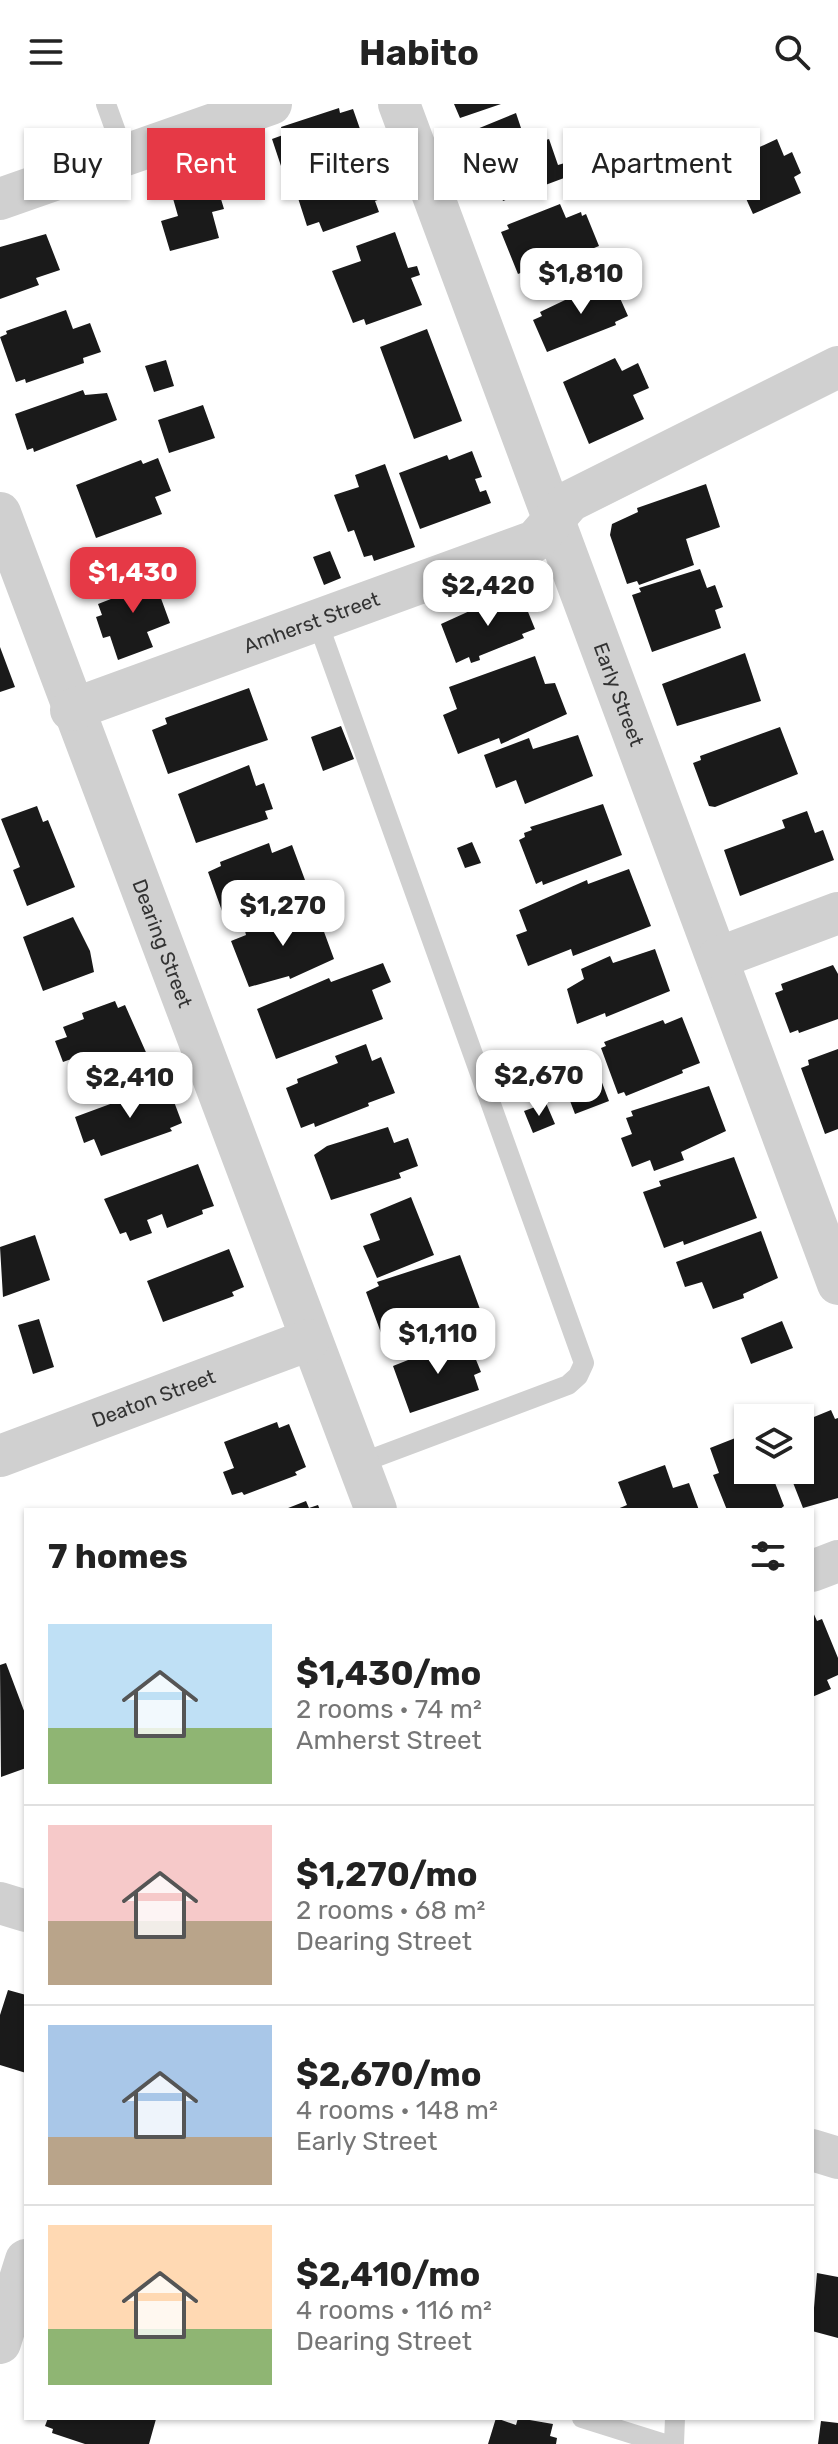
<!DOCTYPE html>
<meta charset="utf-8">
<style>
body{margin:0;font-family:Rubik,sans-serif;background:#f6f6f6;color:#222;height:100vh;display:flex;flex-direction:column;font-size:30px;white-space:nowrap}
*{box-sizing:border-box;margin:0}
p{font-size:26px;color:#767676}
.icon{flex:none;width:44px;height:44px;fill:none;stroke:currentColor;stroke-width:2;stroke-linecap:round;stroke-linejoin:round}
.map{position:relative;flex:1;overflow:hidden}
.panel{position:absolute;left:24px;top:1404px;width:790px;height:912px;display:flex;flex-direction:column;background:#fff;border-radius:0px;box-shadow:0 2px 6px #0004}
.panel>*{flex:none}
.hud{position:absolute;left:24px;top:24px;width:790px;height:72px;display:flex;gap:16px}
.fabs{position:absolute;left:734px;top:1300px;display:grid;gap:16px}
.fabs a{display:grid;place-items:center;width:80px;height:80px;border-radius:0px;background:#fff;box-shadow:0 2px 6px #0004;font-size:40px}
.price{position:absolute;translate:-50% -68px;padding:0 18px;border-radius:16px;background:#fff;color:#222;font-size:26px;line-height:52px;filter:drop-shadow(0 2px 4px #0008)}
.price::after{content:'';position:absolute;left:50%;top:48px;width:24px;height:18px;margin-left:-12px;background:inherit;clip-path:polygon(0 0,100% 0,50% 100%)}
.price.on{background:#e63946;color:#fff}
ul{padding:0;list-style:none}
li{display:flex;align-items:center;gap:24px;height:200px;padding:0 24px}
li+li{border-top:2px solid #e0e0e0}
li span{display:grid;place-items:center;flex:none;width:224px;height:160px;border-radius:0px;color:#555}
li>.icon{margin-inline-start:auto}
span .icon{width:96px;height:96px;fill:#fffc;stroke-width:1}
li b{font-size:34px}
h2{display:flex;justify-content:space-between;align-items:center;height:96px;padding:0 24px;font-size:34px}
.tag{padding:0 28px;border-radius:0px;background:#fff;box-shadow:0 2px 6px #0004;font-size:28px;line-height:72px}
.tag.on{background:#e63946;color:#fff}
header{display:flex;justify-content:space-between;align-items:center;height:104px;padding:0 24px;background:#fff;font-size:36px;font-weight:700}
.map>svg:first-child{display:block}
.building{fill:#1a1a1a}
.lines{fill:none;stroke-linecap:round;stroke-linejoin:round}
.service{stroke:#d0d0d0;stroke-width:20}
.minor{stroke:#d0d0d0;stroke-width:42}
.labels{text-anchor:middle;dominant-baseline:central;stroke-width:8;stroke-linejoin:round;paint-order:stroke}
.street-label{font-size:20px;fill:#333;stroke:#fff}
</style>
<header><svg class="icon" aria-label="menu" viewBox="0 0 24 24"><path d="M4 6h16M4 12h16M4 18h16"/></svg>Habito<svg class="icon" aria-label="search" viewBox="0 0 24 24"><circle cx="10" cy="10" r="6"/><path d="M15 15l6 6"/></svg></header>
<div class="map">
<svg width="838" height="2340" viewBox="0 0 838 2340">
<rect width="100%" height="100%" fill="#fff"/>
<path class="building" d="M454,0H501L460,14Z
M339,4L340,9L353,5L366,42L352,47L354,52L297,71L295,64L283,68L272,35L283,31L281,23Z
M516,9L527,42L549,35L558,61L568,58L572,71L503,97L477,25Z
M777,35L784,52L792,48L801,69L794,73L801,89L753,110L729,57Z
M363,61L365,68L376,64L386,93L375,97L379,108L323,128L319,118L307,122L297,91L308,86L306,81Z
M202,66L205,75L214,72L224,105L212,108L219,134L170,147L161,117L178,112L170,84L187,80L185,71Z
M560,100L566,114L581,108L582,112L586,110L599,142L530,170L528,166L518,170L501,128L509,125L507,121Z
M395,128L408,164L417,162L420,171L411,174L422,201L366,221L364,215L353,219L332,167L361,157L356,142Z
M46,130L60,166L36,174L39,181L0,195V143Z
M611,174L628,212L615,218L616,221L547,248L533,216L542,212L540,208Z
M66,206L73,225L90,219L101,248L83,254L84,259L26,279L25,275L16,278L0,233L7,230L6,227Z
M427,225L462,317L414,335L380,243Z
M615,254L622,267L638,259L649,284L633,291L644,315L589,340L563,278Z
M166,256L174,282L154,288L145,262Z
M83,286L85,291L107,289L117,316L34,348L33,344L27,346L15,310Z
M203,301L215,334L169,349L158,316Z
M472,347L482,373L475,375L480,388L486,386L491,399L420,425L399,369L447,351L449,356Z
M158,354L171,387L155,393L162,410L96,434L76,381L141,356L143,360Z
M385,360L415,443L374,457L372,451L364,453L354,426L348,428L334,391L359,383L355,371Z
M706,380L720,423L686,435L694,461L639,481L637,477L627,480L610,431L612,420L638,408L637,404Z
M330,447L341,474L324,481L313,453Z
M700,465L707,484L715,481L723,503L715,506L721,524L652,548L632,491L641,488L639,484Z
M151,467L170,519L147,528L153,543L118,556L110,532L103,534L96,513L102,511L98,500L116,493L112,481Z
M507,490L510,498L522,493L535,525L522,530L524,534L479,552L480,556L471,559L469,553L456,559L441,520Z
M0,543L15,583L0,588Z
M745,549L761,597L677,622L662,580Z
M535,552L545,580L555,579L567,610L501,640L499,634L458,650L443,611L457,605L449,583Z
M249,584L268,636L168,670L152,626L167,620L165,614Z
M341,622L354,655L323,667L311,633Z
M780,623L798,670L715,703L709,702L693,659L701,656L700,652Z
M578,631L593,672L525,700L516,676L496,684L484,651L529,634L533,645Z
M249,661L256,682L264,679L273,705L265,707L268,715L196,739L178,690Z
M603,700L622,751L543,781L542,777L536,780L519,736L525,733L524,729L532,726L530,723Z
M37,702L43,718L48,716L75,783L27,802L13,766L20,763L1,715Z
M807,707L815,729L823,726L834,756L740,792L724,746L785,724L782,716Z
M472,738L481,759L465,764L457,744Z
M269,739L272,749L292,741L305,776L238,805L236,802L222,807L208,768L221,762L220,758Z
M629,765L651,822L573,852L571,845L528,862L516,831L527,827L519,806L587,776L588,780Z
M303,805L305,810L316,806L334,855L290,875L289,872L249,883L231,837L246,831L245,827Z
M73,813L90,847L94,868L43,887L23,833Z
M655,845L670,887L606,913L605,909L577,920L567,885L584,875L581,865L610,852L613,859Z
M383,859L391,878L372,886L383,915L276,955L257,905L329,874L331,878Z
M833,861L838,870V915L799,929L798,926L790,929L775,889L783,886L781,880Z
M115,897L118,904L125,901L153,964L98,985L91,966L80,970L74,954L63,958L55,937L67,933L63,923L84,915L82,909Z
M682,913L700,959L682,966L683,969L626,992L624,988L618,990L601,944L606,942L604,938L663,916L665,920Z
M366,940L372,957L381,953L395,989L368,999L369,1002L315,1023L314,1019L301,1024L286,984L298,979L297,975L338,959L335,952Z
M838,945V1025L825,1030L801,964L809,961L808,956Z
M601,976L609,997L575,1010L567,989Z
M167,979L182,1019L170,1024L172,1027L101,1052L94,1035L84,1039L75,1013Z
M709,982L726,1027L681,1048L684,1056L654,1067L650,1056L632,1063L621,1034L632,1030L626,1014L633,1012L631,1007Z
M546,999L555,1020L533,1029L524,1007Z
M388,1023L394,1039L408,1034L418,1062L399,1069L401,1074L331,1096L314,1051L327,1042Z
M734,1053L757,1114L684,1141L683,1137L664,1144L643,1088L661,1082L659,1077Z
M198,1060L214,1102L202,1106L203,1110L167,1124L162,1110L147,1116L152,1129L130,1137L126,1128L120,1130L104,1095Z
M411,1093L434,1151L377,1174L363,1142L380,1136L370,1110Z
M761,1127L778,1174L743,1190L744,1194L713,1205L702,1178L685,1183L676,1158Z
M35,1131L50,1176L3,1193L0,1143Z
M229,1145L244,1183L232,1188L234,1192L163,1218L147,1177Z
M460,1151L484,1216L403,1247L402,1243L388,1248L366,1188L379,1182L377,1178Z
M39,1215L54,1263L33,1270L18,1221Z
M782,1217L793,1244L751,1260L741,1234Z
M461,1235L466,1248L472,1246L481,1268L474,1271L479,1286L410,1309L393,1262Z
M831,1306L835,1315L838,1314V1394L803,1404L788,1366H800V1329L813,1324L809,1315Z
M277,1318L279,1324L289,1320L306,1363L295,1368L297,1371L244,1391L242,1388L232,1391L223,1368L234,1364L224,1338Z
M748,1329V1366H770L784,1402L779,1406H727L713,1371L719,1369L710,1344Z
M665,1361L673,1384L689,1379L699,1406H615L627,1401L618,1378Z
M306,1397L309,1404L318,1401L320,1406H283Z
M812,1506L817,1517L822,1515L838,1554V1571L827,1576L831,1585L812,1593Z
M6,1559L26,1612V1664L1,1673L0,1561Z
M8,1886L26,1891V1969L0,1961V1911Z
M817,2169L838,2173V2234L812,2227Z
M48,2314H154L156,2315L149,2340H85L52,2329L53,2325L45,2322Z
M496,2314L516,2321L518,2314L553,2320L550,2332L557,2334L556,2340H488Z
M821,2317L838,2319V2340H818Z"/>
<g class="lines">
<path class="service" d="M106,0L124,50
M318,519L584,1259L578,1272L568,1281L358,1360
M582,2314L665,2340
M674,2340L675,2314"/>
<g class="minor">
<path id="s1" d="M399,0L838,1180"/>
<path d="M0,95L271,0"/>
<path id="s2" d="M0,409L376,1406"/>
<path id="s3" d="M71,606L535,437L570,397L838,263"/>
<path d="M718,854L838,809"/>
<path id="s4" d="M0,1352L309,1236"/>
<path d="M812,1467L838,1457"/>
<path d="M0,1799L26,1807"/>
<path d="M812,2046L838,2054"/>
<path d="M0,2239L26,2156"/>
</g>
</g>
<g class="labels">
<g class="street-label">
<text stroke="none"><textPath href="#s3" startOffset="256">Amherst Street</textPath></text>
<text stroke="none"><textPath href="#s1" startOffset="630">Early Street</textPath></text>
<text stroke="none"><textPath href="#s2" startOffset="460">Dearing Street</textPath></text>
<text stroke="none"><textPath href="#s4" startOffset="164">Deaton Street</textPath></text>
</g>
</g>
</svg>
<div class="fabs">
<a><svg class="icon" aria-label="layers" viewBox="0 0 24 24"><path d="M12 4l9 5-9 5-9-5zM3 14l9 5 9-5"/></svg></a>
</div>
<b class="price" style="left:581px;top:212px">$1,810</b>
<b class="price on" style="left:133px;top:511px">$1,430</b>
<b class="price" style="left:488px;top:524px">$2,420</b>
<b class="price" style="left:283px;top:844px">$1,270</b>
<b class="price" style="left:539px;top:1014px">$2,670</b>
<b class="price" style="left:130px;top:1016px">$2,410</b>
<b class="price" style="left:438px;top:1272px">$1,110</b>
<div class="hud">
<a class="tag">Buy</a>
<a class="tag on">Rent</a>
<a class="tag">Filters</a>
<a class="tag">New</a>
<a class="tag">Apartment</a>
</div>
<section class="panel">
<h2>7 homes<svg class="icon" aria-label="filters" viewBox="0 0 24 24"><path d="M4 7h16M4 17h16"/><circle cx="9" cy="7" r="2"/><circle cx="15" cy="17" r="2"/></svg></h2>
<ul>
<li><span style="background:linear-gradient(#bfe0f5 65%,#8fb573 0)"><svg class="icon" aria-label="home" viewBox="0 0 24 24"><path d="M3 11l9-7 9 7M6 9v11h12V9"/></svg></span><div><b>$1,430/mo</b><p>2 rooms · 74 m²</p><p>Amherst Street</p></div></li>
<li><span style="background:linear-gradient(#f6c9c9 60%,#b9a48a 0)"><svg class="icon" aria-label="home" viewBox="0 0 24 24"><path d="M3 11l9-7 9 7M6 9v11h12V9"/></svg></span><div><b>$1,270/mo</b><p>2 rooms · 68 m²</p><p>Dearing Street</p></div></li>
<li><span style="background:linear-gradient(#a9c7e8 70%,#b9a48a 0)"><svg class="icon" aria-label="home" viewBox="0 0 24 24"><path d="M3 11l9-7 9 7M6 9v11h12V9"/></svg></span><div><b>$2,670/mo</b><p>4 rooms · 148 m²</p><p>Early Street</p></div></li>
<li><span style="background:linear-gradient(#ffd9b3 65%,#8fb573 0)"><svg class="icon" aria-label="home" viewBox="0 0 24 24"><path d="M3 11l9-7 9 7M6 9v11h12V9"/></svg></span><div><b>$2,410/mo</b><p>4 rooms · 116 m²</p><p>Dearing Street</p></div></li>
</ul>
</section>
</div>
